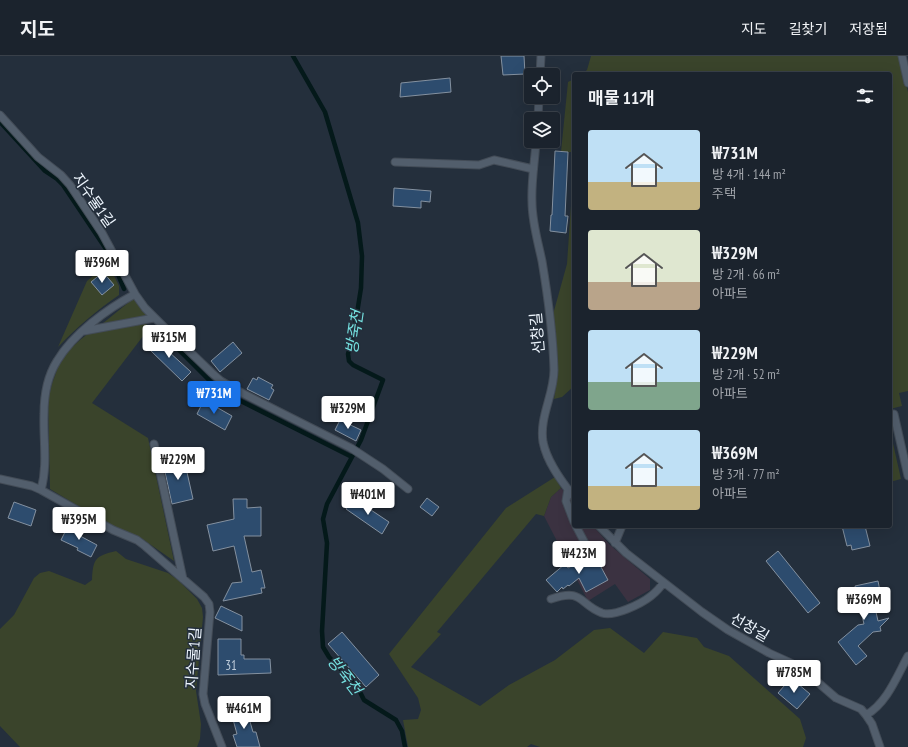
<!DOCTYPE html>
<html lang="ko">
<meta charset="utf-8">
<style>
body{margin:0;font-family:"PT Sans Narrow","Noto Sans KR",sans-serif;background:#242b35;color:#f1f3f6;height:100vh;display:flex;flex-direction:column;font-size:15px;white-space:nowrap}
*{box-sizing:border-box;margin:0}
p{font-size:13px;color:#a0a4aa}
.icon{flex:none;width:22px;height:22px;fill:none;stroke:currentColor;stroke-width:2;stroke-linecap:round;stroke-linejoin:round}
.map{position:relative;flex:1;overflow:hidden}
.sheet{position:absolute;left:572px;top:16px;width:320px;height:456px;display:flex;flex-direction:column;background:#1b232d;border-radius:4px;box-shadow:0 4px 16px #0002,0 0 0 1px #394049}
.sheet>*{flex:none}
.controls{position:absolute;left:524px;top:12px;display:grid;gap:8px}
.controls a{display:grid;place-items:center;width:36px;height:36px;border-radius:4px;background:#1b232d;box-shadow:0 4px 16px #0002,0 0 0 1px #394049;font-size:20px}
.price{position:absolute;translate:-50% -34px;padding:0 9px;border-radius:4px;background:#fff;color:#222;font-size:13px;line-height:26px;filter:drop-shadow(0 1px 2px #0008)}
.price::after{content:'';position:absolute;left:50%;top:24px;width:12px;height:9px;margin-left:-6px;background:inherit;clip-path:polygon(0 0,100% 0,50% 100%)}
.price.current{background:#1a73e8;color:#fff}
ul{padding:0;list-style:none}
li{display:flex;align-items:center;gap:12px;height:100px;padding:0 16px}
li span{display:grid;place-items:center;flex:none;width:112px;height:80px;border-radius:4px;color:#555}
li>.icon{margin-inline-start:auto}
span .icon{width:48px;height:48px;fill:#fffc;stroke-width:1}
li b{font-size:17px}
h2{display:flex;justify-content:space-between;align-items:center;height:48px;padding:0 16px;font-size:17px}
header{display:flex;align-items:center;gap:24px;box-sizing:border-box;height:56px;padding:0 20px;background:#1b232d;border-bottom:1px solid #394049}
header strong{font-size:19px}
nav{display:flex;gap:22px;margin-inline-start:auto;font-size:14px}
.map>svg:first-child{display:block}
.industrial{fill:#3b3241}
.green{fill:#3a442b}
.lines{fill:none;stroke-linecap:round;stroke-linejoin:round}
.stream{stroke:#04191a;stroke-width:4.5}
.building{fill:#2d4c6e;stroke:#8491a0}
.lane-casing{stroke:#434c57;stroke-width:9}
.lane{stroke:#525e6c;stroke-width:7}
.labels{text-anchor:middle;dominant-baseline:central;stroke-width:3;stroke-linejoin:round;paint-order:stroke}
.number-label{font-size:13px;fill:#bdcbd9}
.street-label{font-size:15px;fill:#edf5fd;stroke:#242f3c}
.water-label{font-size:16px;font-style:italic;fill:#74dfdf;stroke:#242f3c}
</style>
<header>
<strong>지도</strong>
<nav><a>지도</a><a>길찾기</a><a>저장됨</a></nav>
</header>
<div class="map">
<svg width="908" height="691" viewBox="0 0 908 691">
<rect width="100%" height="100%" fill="#242f3c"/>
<path class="industrial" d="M561,432L574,448V470H593L610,489L650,523V534L628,546L615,528L588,545L544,460L551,441Z"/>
<path class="green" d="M591,0H899L908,36V335L899,337L902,350L890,353V18H582L587,14Z
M574,23V96H561L568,26Z
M574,105V329L573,331L562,341L554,343L557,324V300L552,262L567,208Z
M108,207L119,230V239C96,255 77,271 58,291L87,225Z
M134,242L148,259L102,268Z
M143,266L150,271L92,347L148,382L174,505L141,482L110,469L50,433L48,343L52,328L58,311L68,295L80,284L90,276Z
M892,383L901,423L890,426V384Z
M555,421L561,432L551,441L544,460L536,458L437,576L441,578L411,611L480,650L509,629L555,604L594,574L610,572L644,597L663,576L697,582L704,591L729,600L800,663L806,682L803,691H540L531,688L527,691H408L403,664L418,663L421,654L418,642L389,598L506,452Z
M116,495L126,503L168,517L178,524L197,543L202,552L203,561L196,635L201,668L200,683L197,691H20L0,670V573L14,559L34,522L40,517L49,515L85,529L92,524C93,503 95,500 116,495Z"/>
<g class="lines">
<path class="stream" d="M293,0L325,56L358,167L362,200L361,232L354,276L348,298L349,305L353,309L383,324L361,384L327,448L323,463L327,487L322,575L323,591L329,601L357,630L364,644L396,664L402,675L405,691
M0,66L45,115L57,123L63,129L110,199L124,233
M162,277L211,326L227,338L352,401"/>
</g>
<path class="building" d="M501,0H524L525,18L503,19Z
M450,22L451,36L400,41L401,27Z
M555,95L568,96L565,160H568L566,177L550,175L551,159H552Z
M394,132L431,135L430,146L421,145V152L393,150Z
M103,216L114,229L102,239L91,226Z
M159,282L171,293L168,295L191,316L182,325L149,293Z
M233,286L242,297L220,316L211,305Z
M258,321L273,329L271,332L274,334L269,344L247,333L253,322L257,324Z
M204,344L232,360L225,374L197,358Z
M340,364L361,374L356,385L335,374Z
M184,403L193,443L172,448L163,407Z
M353,442L389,466L382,478L346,453Z
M427,442L439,451L432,460L420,451Z
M233,443H247V452L261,451V480H244L252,516L261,514L265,532H261L262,537L223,545L232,527L242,526L234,490L213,495L207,469L234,463Z
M14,446L36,454L31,470L8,462Z
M69,468L79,474L77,478L82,481L97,489L91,501L77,494L78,492L61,484Z
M842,470H865L870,490L852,494L851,489L847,490Z
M778,495L820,547L808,557L766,505Z
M594,498L608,524L586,536L579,522L569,530L568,529L563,533L562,531L557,536L546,524L565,508L568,512Z
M878,525L882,545L874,547L878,565L889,562L880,571L881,575L873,576L858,590L867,600L856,609L838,586L858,569L864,568L855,530Z
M221,550L242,560V575L215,562Z
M342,576L379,619L366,631L328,588Z
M218,583H241V599H244V603H270L271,617L218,619Z
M791,622L810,638L797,653L778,637Z
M246,652L253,676H256L260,691H237L233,679L237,678L231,656Z"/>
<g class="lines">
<g class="lane-casing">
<path id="lane" d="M902,0L908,27
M540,19L541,0
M0,59L38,101L61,119L70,129L102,177L135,238L145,252L164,271L212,317L221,325L242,337L351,392L383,413L408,433
M538,63L539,41
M536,85C535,105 531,125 532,146C532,166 538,186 542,205C548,241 553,278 554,314C554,339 539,361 543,386C547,406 561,425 574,441
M395,106L479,109L494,104L533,113
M84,275L154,262
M894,358L908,420
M154,388L183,523
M0,423L32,430L41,434L113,474L137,484L145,490L204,541L209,548L210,556L203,638L205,648L222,691
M568,433L566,445L574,466
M41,434C48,408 43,384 44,358C44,340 47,321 57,305C73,278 107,253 135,238
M576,470L588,493
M599,470L626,497L702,556L728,574L769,597L791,607L807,617L836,642L861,653L866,659L872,668L880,691
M615,487L622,470
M551,543C584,532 578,548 602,557C614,561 641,548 651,540C656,536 660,532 663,527
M866,659C887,647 897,620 908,600"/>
</g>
<use href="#lane" class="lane"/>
</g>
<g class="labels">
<g class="number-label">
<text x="231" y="609">31</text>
</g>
<g class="street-label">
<text transform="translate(94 144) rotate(55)">지수물1길</text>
<text transform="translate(537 277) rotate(-95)">선창길</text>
<text transform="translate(750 571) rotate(30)">선창길</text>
<text transform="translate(193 602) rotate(-86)">지수물1길</text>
</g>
<g class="water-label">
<text transform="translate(354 276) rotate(-82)">방죽천</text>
<text transform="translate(345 619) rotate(52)">방죽천</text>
</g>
</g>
</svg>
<div class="controls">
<a><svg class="icon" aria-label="locate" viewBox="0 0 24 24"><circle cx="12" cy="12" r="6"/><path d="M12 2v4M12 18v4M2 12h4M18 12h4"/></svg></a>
<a><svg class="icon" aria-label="layers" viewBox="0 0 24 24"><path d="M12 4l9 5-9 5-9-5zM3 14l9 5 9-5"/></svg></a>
</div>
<b class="price" style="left:102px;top:228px">₩396M</b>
<b class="price" style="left:169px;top:303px">₩315M</b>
<b class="price current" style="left:214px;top:359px">₩731M</b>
<b class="price" style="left:348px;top:374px">₩329M</b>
<b class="price" style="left:178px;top:425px">₩229M</b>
<b class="price" style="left:368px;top:460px">₩401M</b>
<b class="price" style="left:79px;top:485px">₩395M</b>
<b class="price" style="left:579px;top:519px">₩423M</b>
<b class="price" style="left:864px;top:565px">₩369M</b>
<b class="price" style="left:794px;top:638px">₩785M</b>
<b class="price" style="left:244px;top:674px">₩461M</b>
<section class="sheet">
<h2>매물 11개<svg class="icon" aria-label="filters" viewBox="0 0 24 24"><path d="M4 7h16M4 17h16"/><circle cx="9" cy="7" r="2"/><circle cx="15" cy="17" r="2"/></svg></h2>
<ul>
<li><span style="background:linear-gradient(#bfe0f5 65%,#c2b280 0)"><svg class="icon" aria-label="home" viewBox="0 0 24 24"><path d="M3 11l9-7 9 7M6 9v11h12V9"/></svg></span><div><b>₩731M</b><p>방 4개 · 144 m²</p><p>주택</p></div></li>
<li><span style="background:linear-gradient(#dfe7d0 65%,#b9a48a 0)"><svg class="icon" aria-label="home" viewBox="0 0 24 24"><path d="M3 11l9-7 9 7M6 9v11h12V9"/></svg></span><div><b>₩329M</b><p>방 2개 · 66 m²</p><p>아파트</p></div></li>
<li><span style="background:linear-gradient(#bfe0f5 65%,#7fa58c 0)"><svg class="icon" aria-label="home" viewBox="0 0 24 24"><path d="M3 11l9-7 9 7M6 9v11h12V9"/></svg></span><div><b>₩229M</b><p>방 2개 · 52 m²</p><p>아파트</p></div></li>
<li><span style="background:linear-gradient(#bfe0f5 70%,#c2b280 0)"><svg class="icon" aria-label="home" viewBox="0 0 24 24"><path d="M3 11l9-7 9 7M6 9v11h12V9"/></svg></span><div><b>₩369M</b><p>방 3개 · 77 m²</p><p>아파트</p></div></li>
</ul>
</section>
</div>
